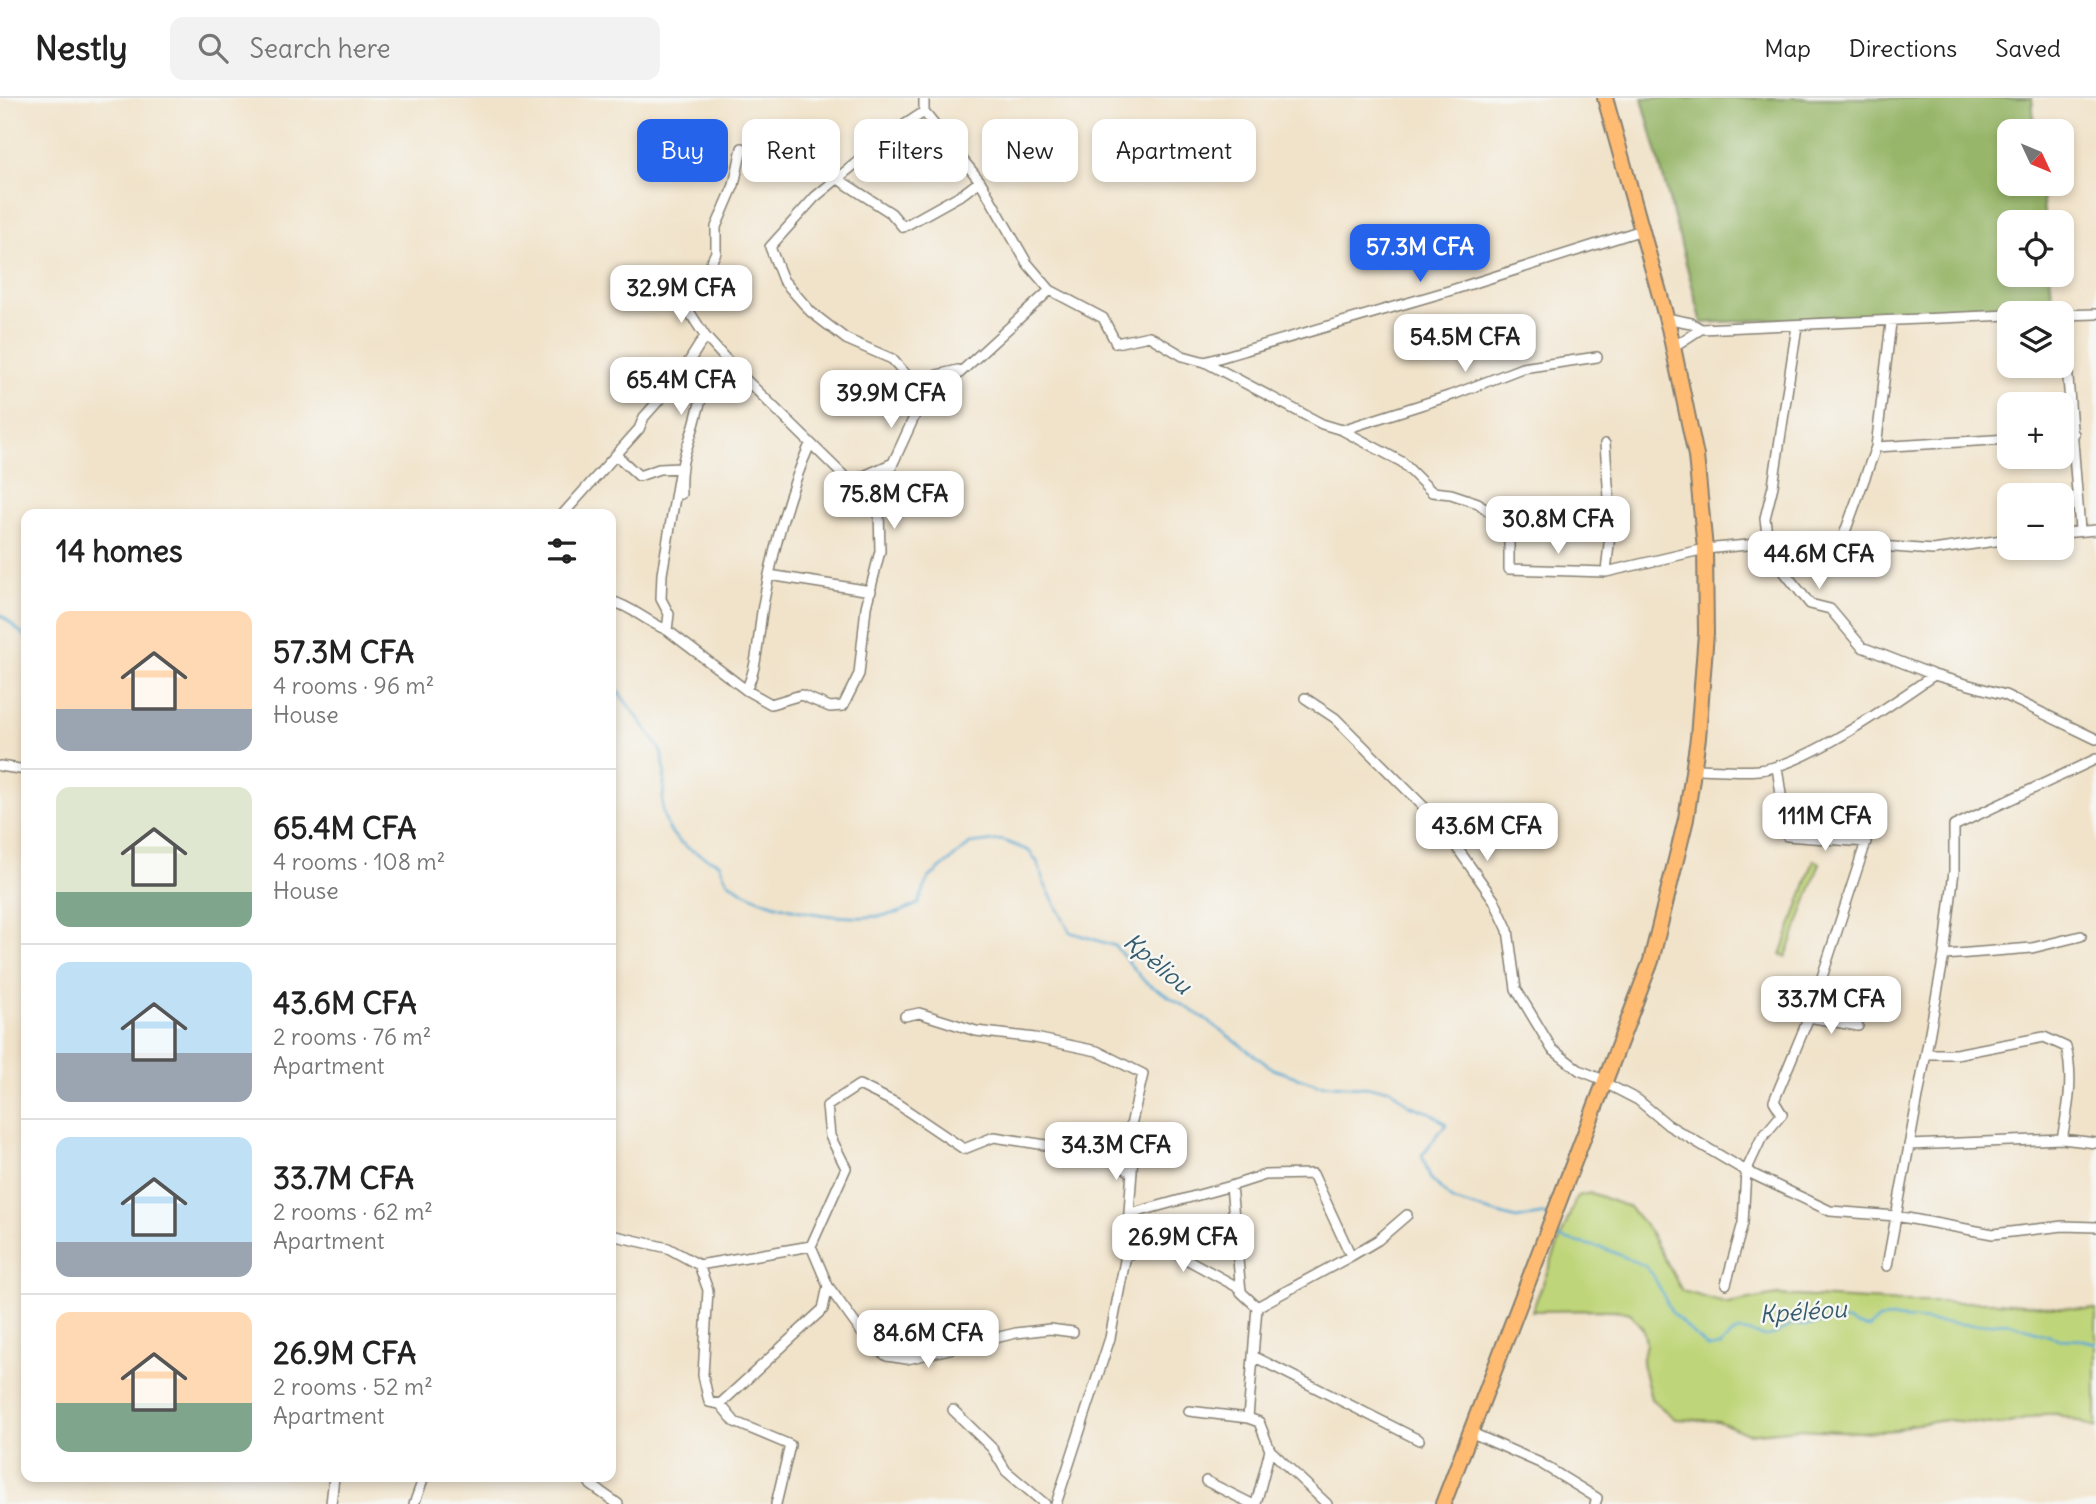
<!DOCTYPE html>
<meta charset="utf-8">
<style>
body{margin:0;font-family:Delius,sans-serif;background:#f2f2f2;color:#222;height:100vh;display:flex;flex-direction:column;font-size:26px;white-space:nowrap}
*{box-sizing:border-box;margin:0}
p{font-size:23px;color:#767676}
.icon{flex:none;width:38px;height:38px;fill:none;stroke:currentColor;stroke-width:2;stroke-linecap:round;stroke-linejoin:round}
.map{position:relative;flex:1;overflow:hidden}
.sheet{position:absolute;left:21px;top:411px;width:595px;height:973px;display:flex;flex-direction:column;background:#fff;border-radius:14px;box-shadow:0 4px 10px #0003}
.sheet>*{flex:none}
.guide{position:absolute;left:637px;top:21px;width:665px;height:63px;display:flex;gap:14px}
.needle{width:46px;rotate:134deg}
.controls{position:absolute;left:1997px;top:21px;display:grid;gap:14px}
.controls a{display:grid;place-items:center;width:77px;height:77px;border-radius:14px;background:#fff;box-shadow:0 4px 10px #0003;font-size:35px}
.price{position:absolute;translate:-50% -60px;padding:0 16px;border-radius:14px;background:#fff;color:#222;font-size:23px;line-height:46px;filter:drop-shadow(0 2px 4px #0008)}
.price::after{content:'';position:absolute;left:50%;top:42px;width:21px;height:16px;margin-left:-10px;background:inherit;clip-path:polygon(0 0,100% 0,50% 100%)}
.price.current{background:#2563eb;color:#fff}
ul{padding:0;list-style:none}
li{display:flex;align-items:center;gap:21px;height:175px;padding:0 35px}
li+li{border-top:2px solid #e0e0e0}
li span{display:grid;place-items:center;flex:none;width:196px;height:140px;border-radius:14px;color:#555}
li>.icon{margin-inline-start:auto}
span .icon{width:84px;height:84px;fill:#fffc;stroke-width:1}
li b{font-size:30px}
h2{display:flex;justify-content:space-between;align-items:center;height:84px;padding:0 35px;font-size:30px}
.pill{padding:0 24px;border-radius:14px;background:#fff;box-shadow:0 4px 10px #0003;font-size:24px;line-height:63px}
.pill.current{background:#2563eb;color:#fff}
header{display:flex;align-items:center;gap:42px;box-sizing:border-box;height:98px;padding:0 35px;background:#fff;border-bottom:2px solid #e0e0e0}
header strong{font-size:33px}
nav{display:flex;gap:38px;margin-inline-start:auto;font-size:24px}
.search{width:490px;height:63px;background:#f2f2f2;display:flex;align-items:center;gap:18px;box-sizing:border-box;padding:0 24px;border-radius:14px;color:#767676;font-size:26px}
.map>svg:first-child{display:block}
.green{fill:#bfd579;stroke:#6e784a;stroke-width:2}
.forest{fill:#97b669;stroke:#5a6942;stroke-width:2}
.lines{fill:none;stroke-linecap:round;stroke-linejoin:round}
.stream{stroke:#56a8d1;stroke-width:2.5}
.minor-casing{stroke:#868073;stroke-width:12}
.primary-casing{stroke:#868073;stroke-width:18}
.minor{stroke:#fff;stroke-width:9}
.primary{stroke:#febb71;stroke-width:14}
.labels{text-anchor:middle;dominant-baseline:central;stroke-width:5;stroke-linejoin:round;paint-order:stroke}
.water-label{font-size:24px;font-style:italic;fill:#365b6d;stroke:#f6f6f2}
</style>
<header>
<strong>Nestly</strong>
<div class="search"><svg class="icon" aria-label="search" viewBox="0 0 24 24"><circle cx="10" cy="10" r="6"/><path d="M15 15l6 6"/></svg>Search here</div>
<nav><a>Map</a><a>Directions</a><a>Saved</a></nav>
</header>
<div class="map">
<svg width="2096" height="1406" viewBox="0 0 2096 1406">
<rect width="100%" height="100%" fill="#f6f6f2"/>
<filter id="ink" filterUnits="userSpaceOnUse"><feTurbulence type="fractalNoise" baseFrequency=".0143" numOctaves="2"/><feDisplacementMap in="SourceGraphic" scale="14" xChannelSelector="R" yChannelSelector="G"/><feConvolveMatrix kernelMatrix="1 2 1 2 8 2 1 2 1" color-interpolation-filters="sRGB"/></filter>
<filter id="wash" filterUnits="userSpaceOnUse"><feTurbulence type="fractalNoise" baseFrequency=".00686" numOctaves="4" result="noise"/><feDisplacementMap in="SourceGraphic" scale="28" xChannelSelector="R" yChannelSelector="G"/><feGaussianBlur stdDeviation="1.57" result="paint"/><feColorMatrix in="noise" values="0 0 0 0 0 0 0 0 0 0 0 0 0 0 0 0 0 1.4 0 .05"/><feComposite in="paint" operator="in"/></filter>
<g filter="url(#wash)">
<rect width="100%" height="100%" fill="#f1e3ca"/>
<path class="green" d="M1814,762L1820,765L1786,859L1781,857Z
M1591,1095L1629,1109L1649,1132L1682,1193L1728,1206L1777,1197L1904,1204H1997L2096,1212V1330L2057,1316H2045L2001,1327L1947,1322L1910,1327L1896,1332L1861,1334L1797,1331L1748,1336L1718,1323L1675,1321L1651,1301L1642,1265L1646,1245L1643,1231L1630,1215L1615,1212L1532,1213L1577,1098Z"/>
<path class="forest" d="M1642,0H2032L2035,33H2009V86H2041L2045,124H2009V177H2050L2053,208L1702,225Z"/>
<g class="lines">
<path class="stream" d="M0,516L26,539
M611,583C621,600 656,640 661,654C669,678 661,691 663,713C667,743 694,755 719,765C722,771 724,780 729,784C766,813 847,825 892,816C901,815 910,809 918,806L929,780L970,746L1002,742L1029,753L1038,765L1044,785L1070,834L1115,848L1145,884L1204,920L1273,971L1317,986L1391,991L1409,1007L1431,1015L1446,1026L1422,1057L1430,1080L1453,1103L1516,1121L1546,1116L1547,1119
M1554,1131L1559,1140L1606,1151L1645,1168L1653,1177L1672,1215L1708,1250L1721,1248C1743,1218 1748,1243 1772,1237C1780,1235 1787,1230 1793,1226C1811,1232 1825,1221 1843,1222C1852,1223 1858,1230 1869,1230L1879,1221L1893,1220L1972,1227L2006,1224L2059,1241L2083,1242L2096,1246"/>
</g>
</g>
<g filter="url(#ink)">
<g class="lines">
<g class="minor-casing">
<path id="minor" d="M924,0V14L980,83L1027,165L1050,192L1103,220L1116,245L1149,238L1183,258L1205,264L1322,326L1342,332L1402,364L1432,394L1451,396L1478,405L1509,429V471L1606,474L1705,451L1768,445H1841L1933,452L2009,441
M924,14L895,33L815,99L770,149L783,182L811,214L846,241L892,261L912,283L958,272
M742,50L734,87L716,129V154L710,167L681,201L705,238L731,267L850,384L893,365L916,315L1050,192
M838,81L891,115L903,129L964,95L980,83
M2062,217L2096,216
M2063,217L2080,432
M1666,220L1691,225L1701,231L2009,217
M1673,249L1701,231
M1205,264L1452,192L1642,132
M912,283L916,315
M1342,332L1455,296L1522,270L1597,259
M2062,337L2074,336
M1605,346L1611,427L1606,474
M1876,349L2009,341
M616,357L639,378L659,371L680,370L662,476L661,501L669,516L667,532
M681,396C679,359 688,352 696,320C702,296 707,278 727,262
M563,416L639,331L644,319L678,281L705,238
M2062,435L2096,432
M1768,445L1765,420L1773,388L1797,228
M1780,445L1785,475L1810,506L1830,511L1862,549L1934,577L2005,597L2096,641
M1841,445L1876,349L1891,225
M769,477L871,493
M611,503C631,508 647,524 667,532L746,592L771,606L801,597L830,609L843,608L859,576L866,509L880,453L879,411L893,365
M746,592C759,567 758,531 764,502C774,448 788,396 810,346
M1305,600L1335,620L1438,723L1494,802L1508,832L1516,891L1552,951L1579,972L1606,983
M0,668L26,672
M1694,671C1715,671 1737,674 1759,672C1805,668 1895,604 1934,577
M1944,857L2032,850L2081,838
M905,918L919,915L976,933L1035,940L1097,953L1143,976L1131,1027L1133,1058L1126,1157L1110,1240L1056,1406
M1809,919L1858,928
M1926,956H1956L2044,939L2066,949C2074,980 2068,1010 2062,1041
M1605,985L1638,1002L1668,1027L1746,1073L1830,1113L1896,1118L1993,1136L2063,1128L2096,1129
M1909,1047L2062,1041L2096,1045
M1231,1088L1265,1077L1313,1076L1351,1158L1257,1209
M1130,1116L1231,1088L1241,1194L1257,1209L1248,1320L1259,1324L1270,1352L1256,1406
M611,1137L668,1150L699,1167L811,1148
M1126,1157L1156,1150L1168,1151L1241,1191
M1351,1158L1378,1142L1407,1117
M699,1167L708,1192L703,1277L709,1304L720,1306L735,1324L790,1347L776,1406
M1887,1168L1944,857L1954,773V728L2096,661
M1726,1186L1743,1125L1746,1073L1761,1041L1782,1016L1774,1003L1809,919L1866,744L1787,738L1777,669
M1073,1234L1050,1231L1016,1235L907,1261L887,1258L870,1246L828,1188L811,1148L846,1070L830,1038L827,1008L859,987L896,1005L964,1051L994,1039L1104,1056L1132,1075
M1253,1258L1419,1342
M720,1306L823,1211L828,1188
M953,1312L992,1350L1006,1373L1045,1406
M1189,1313L1248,1320
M1470,1334L1540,1365L1597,1400L1595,1406
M1270,1352L1327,1406
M586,1379L591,1387L618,1406
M1206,1383L1252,1406
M331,1406L334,1379
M414,1406L424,1379"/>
</g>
<g class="primary-casing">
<path id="primary" d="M1443,1406L1651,863L1686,721L1698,640L1706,535L1705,451L1696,358L1669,230L1605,0"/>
</g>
<use href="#minor" class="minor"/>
<use href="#primary" class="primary"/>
</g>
</g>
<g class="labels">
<g class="water-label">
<text transform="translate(1158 865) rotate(40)">Kpèliou</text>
<text transform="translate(1803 1213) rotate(-4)">Kpéléou</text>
</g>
</g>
</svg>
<div class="controls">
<a><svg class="needle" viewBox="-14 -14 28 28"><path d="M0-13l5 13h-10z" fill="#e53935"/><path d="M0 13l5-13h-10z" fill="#767676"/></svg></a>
<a><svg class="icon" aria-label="locate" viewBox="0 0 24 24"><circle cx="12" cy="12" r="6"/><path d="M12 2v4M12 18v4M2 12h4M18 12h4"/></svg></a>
<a><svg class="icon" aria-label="layers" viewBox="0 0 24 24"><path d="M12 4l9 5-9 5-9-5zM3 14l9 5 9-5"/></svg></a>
<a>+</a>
<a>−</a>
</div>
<b class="price current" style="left:1420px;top:186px">57.3M CFA</b>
<b class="price" style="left:681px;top:227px">32.9M CFA</b>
<b class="price" style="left:1465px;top:276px">54.5M CFA</b>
<b class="price" style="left:681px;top:319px">65.4M CFA</b>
<b class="price" style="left:891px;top:332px">39.9M CFA</b>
<b class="price" style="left:894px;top:433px">75.8M CFA</b>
<b class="price" style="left:1558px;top:458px">30.8M CFA</b>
<b class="price" style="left:1819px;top:493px">44.6M CFA</b>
<b class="price" style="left:1825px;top:755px">111M CFA</b>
<b class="price" style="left:1487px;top:765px">43.6M CFA</b>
<b class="price" style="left:1831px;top:938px">33.7M CFA</b>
<b class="price" style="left:1116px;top:1084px">34.3M CFA</b>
<b class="price" style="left:1183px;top:1176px">26.9M CFA</b>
<b class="price" style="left:928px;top:1272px">84.6M CFA</b>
<div class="guide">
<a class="pill current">Buy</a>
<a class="pill">Rent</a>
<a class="pill">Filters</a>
<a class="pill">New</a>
<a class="pill">Apartment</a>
</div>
<section class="sheet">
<h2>14 homes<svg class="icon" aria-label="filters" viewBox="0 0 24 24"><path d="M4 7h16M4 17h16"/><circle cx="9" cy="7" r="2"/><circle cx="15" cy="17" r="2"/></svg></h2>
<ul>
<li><span style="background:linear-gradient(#ffd9b3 70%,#9aa5b1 0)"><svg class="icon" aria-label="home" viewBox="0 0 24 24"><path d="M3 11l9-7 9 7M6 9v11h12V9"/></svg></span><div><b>57.3M CFA</b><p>4 rooms · 96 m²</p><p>House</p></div></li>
<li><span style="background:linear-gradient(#dfe7d0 75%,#7fa58c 0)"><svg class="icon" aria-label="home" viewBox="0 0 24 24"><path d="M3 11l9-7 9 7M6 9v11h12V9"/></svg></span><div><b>65.4M CFA</b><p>4 rooms · 108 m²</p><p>House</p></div></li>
<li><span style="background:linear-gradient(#bfe0f5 65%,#9aa5b1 0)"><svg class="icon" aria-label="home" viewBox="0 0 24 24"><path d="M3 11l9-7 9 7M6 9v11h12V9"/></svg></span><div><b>43.6M CFA</b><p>2 rooms · 76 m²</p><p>Apartment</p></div></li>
<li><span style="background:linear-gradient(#bfe0f5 75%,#9aa5b1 0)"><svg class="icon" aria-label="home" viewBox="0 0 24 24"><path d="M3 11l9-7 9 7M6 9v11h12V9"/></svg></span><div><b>33.7M CFA</b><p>2 rooms · 62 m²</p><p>Apartment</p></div></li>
<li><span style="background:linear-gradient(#ffd9b3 65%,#7fa58c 0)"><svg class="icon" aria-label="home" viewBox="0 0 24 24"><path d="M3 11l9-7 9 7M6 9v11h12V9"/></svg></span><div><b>26.9M CFA</b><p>2 rooms · 52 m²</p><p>Apartment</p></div></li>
</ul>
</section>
</div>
